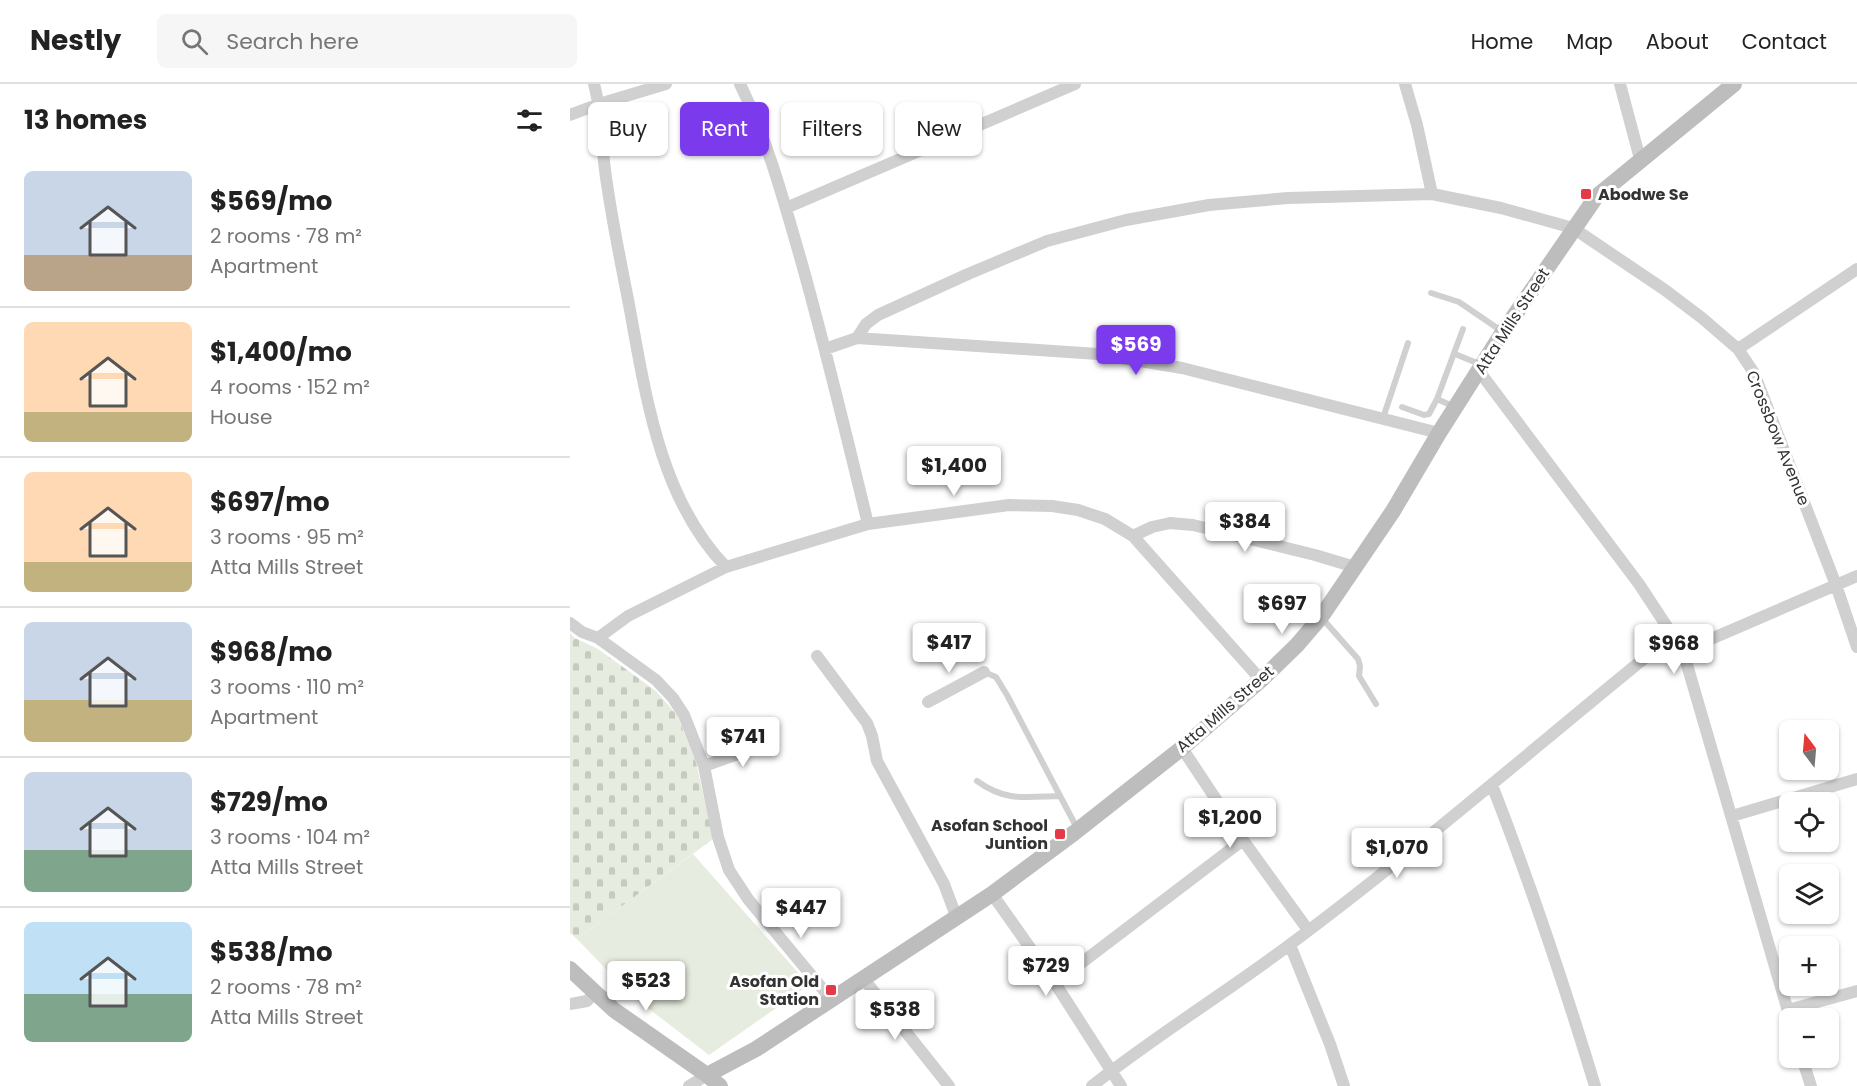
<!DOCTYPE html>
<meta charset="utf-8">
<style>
body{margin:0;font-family:Poppins,sans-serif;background:#f6f6f6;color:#222;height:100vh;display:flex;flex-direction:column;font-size:22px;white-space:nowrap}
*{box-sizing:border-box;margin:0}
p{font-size:20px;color:#767676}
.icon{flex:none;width:33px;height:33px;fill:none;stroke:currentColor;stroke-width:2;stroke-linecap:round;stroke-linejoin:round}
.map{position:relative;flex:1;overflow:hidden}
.details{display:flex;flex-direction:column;background:#fff;width:570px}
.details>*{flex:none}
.banner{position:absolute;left:18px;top:18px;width:570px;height:54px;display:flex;gap:12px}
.needle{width:39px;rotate:344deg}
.tools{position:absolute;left:1209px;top:636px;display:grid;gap:12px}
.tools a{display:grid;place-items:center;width:60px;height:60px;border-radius:9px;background:#fff;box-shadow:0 2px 4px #0004;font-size:30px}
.price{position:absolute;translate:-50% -51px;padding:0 14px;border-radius:6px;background:#fff;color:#222;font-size:20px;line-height:39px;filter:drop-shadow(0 2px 3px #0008)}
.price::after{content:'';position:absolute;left:50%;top:36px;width:18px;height:14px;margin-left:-9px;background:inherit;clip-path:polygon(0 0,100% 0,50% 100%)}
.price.selected{background:#7c3aed;color:#fff}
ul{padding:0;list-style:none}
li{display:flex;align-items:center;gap:18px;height:150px;padding:0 24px}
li+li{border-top:2px solid #e0e0e0}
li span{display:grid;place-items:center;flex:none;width:168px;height:120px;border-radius:9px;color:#555}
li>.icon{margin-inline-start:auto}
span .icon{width:72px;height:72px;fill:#fffc;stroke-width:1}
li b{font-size:26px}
h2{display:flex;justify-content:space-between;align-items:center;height:72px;padding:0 24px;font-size:26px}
.tag{padding:0 21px;border-radius:9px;background:#fff;box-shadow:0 2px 4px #0004;font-size:21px;line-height:54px}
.tag.selected{background:#7c3aed;color:#fff}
header{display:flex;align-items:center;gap:36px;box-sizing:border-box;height:84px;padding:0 30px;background:#fff;border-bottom:2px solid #e0e0e0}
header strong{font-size:28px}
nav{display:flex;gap:33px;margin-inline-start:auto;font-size:21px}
.search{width:420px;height:54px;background:#f6f6f6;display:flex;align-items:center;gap:15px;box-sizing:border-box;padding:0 21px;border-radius:9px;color:#767676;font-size:22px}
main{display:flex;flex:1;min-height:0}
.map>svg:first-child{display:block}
.green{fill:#e6ecdf}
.cemetery{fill:url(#cemetery-stones)}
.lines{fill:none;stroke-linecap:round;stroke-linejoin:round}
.lane{stroke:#d0d0d0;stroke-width:6}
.street{stroke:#d0d0d0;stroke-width:12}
.secondary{stroke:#bdbdbd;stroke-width:16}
.poi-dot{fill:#e63946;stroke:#fff;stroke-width:2}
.labels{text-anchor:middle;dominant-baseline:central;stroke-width:6;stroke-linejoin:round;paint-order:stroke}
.poi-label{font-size:16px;font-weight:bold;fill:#333;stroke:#fff;text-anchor:end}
.street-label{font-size:16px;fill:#333;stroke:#fff}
</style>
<header>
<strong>Nestly</strong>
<div class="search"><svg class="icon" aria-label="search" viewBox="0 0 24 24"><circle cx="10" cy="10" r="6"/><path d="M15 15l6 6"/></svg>Search here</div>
<nav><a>Home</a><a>Map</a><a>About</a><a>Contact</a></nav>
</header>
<main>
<section class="details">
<h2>13 homes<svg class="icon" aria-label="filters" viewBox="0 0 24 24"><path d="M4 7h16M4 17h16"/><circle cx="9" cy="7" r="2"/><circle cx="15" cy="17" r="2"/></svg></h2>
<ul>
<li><span style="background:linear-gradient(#c9d6e8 70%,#b9a48a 0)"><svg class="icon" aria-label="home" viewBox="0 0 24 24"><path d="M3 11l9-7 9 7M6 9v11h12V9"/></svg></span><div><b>$569/mo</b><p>2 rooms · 78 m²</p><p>Apartment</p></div></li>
<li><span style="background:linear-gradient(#ffd9b3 75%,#c2b280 0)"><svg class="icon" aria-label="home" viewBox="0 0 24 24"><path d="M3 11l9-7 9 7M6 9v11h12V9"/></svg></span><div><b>$1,400/mo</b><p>4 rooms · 152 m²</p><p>House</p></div></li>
<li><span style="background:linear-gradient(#ffd9b3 75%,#c2b280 0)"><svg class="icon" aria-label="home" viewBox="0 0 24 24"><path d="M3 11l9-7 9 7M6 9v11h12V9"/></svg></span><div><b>$697/mo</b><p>3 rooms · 95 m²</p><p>Atta Mills Street</p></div></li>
<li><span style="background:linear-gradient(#c9d6e8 65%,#c2b280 0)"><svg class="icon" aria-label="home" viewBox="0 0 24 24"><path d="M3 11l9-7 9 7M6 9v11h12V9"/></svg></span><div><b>$968/mo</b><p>3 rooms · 110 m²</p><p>Apartment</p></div></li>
<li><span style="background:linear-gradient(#c9d6e8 65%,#7fa58c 0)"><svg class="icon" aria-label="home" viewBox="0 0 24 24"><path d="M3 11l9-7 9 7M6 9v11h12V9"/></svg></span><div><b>$729/mo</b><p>3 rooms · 104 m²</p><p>Atta Mills Street</p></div></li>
<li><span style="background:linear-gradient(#bfe0f5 60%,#7fa58c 0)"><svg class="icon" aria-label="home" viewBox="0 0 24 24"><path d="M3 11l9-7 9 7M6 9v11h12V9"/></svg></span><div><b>$538/mo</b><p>2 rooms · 78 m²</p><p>Atta Mills Street</p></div></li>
</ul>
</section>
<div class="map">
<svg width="1287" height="1002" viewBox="0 0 1287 1002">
<defs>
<pattern id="cemetery-stones" width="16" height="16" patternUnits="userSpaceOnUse" patternTransform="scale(1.5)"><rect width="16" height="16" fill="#e6ecdf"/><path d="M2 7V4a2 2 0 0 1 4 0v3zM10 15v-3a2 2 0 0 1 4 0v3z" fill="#c6cbc0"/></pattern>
</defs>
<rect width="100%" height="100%" fill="#fff"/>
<path class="green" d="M123,770L239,901L139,971L61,911L7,855Z"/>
<path class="cemetery" d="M0,549L5,554L28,565L86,607L107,631L126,678L143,755L7,855L0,849Z"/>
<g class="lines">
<path class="lane" d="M861,209L889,218L933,248
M885,270L912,281
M867,315L885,323
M832,323L854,331L859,330L867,315L893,245
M813,334L838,259
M751,533L788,575L790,582L789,592L806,620
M414,588L426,593L437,611L508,746
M407,697C436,718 456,713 489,712"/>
<path class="street" d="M24,0C33,33 31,66 37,100C43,142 52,184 60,226C76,314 91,416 156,483
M170,0C197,55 213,114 230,173C255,261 276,350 298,440
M835,0L847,41L862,110
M1050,0L1070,75
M0,31L29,20L96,0
M216,124L505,0
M287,254L296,240L308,231L398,190L477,157L556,136L639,121L718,114L862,110L931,124L1003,144L1095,206L1132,234L1168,265L1184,289L1266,501L1287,563
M255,265L287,254L528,270L612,284L869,349
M1168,265L1287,185
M909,287L1069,500L1113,567L1220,934
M563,452L582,443L600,439L623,441L745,471L785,483
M0,539L12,548L28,554L86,596L103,614L114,631L134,682L148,753L159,786L178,815L261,915
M28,554L58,532L156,483L298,440L439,421L482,422L508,426L535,435L563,452L691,596
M1113,567L1287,492
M247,572L297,639L302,652L307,677L374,800L386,832
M358,618L414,588
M612,664L673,756L738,846
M134,682L165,671L199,655
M922,701C961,801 994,900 1025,1002
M1162,732L1287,695
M422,810L485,899L551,1002
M720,861L760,960L774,1002
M293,894L379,1002
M485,899L673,756
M0,920L17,917L25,909
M1218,926L1287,907
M1232,974L1241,1002
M119,1002L137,991
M522,1002C585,952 654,910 718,862C850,764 975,654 1103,551"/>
<path class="secondary" d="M0,885L44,926L137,991L150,1002
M137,991L186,965L422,810L504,749L612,664L691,596L727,561L751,533L785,483L823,427L869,349L933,248L1026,113L1164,0"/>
</g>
<g class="poi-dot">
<rect x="1010" y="104" width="12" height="12" rx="3"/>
<rect x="484" y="744" width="12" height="12" rx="3"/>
<rect x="255" y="900" width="12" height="12" rx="3"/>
</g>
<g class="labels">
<g class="poi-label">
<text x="1028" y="110" text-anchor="start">Abodwe Se</text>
<text x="478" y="741">Asofan School<tspan x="478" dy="18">Juntion</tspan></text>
<text x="249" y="897">Asofan Old<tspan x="249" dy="18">Station</tspan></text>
</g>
<g class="street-label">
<text transform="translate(942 237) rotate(-57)">Atta Mills Street</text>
<text transform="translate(1208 354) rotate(68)">Crossbow Avenue</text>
<text transform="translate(655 625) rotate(-41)">Atta Mills Street</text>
</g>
</g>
</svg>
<div class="tools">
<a><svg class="needle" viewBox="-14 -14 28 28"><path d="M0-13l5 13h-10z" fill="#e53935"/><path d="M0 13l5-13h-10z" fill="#767676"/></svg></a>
<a><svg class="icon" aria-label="locate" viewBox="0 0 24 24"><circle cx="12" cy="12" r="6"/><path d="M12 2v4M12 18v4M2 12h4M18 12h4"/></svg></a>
<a><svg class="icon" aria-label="layers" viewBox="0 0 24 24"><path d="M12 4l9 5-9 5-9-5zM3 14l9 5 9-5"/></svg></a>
<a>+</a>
<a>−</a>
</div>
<b class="price selected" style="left:566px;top:292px">$569</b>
<b class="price" style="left:384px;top:413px">$1,400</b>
<b class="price" style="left:675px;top:469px">$384</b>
<b class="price" style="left:712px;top:551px">$697</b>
<b class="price" style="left:379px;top:590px">$417</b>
<b class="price" style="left:1104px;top:591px">$968</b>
<b class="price" style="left:173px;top:684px">$741</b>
<b class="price" style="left:660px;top:765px">$1,200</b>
<b class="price" style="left:827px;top:795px">$1,070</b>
<b class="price" style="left:231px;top:855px">$447</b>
<b class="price" style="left:476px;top:913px">$729</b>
<b class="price" style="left:76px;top:928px">$523</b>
<b class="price" style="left:325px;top:957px">$538</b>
<div class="banner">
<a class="tag">Buy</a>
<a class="tag selected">Rent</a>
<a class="tag">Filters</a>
<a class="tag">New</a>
</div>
</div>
</main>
